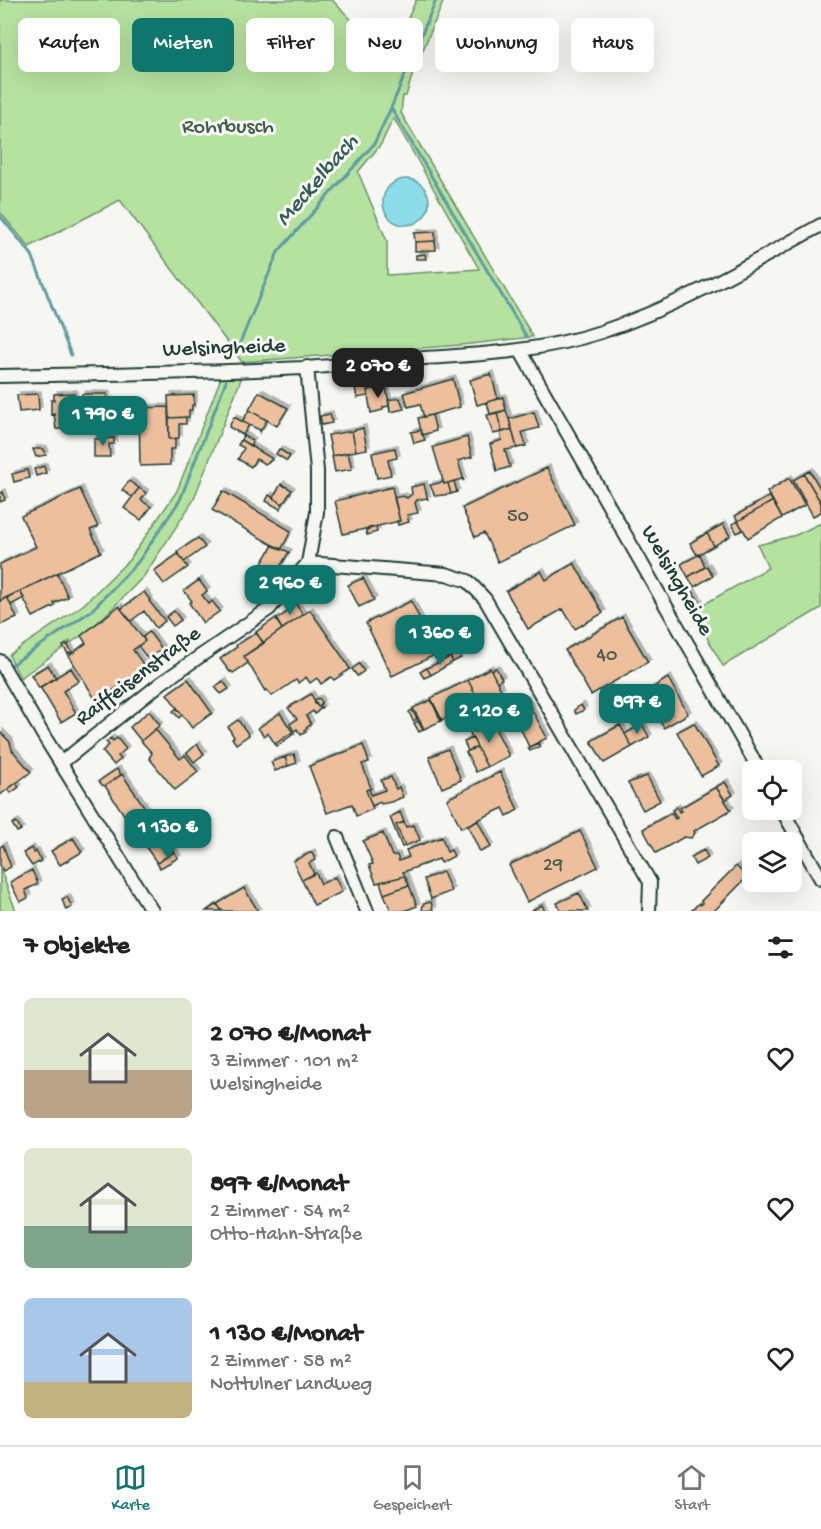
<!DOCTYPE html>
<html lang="de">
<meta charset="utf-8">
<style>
body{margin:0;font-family:"Gochi Hand",sans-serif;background:#f6f6f6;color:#222;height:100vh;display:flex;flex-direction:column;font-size:22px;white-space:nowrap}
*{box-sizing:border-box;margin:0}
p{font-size:20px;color:#767676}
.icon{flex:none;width:33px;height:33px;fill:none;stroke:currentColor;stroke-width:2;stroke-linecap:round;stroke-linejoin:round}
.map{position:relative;height:911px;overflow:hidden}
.panel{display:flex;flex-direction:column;background:#fff;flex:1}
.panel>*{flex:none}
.hud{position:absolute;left:18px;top:18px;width:786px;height:54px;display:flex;gap:12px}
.fabs{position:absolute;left:742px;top:760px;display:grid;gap:12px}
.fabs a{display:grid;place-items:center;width:60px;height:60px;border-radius:9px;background:#fff;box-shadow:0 6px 24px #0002;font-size:30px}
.price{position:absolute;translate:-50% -51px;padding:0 14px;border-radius:12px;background:#0f766e;color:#fff;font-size:20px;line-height:39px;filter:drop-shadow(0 2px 3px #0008)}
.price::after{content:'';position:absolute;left:50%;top:36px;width:18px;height:14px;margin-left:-9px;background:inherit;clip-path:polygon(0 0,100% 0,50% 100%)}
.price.active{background:#222;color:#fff}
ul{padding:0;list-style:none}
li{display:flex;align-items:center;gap:18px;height:150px;padding:0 24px}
li span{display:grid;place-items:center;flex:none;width:168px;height:120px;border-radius:9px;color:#555}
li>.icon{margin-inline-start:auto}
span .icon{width:72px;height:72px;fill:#fffc;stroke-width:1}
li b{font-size:26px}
h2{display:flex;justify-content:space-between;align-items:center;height:72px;padding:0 24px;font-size:26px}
.pill{padding:0 21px;border-radius:9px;background:#fff;box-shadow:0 6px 24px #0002;font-size:21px;line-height:54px}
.pill.active{background:#0f766e;color:#fff}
.dock{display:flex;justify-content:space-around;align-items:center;height:84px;border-top:2px solid #e0e0e0;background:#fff;font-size:16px;color:#767676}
.dock a{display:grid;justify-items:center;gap:3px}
.dock .active{color:#0f766e}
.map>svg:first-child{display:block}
.green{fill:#b6e2a0;stroke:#6a906a;stroke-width:1.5;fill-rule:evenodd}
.water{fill:#8ddcea;stroke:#619ca1;stroke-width:1.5}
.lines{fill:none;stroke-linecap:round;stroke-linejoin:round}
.stream{stroke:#619ca1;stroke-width:3}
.building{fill:#edbf9d;stroke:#1f3d34;stroke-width:1.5;filter:url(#shadow)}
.minor-casing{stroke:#1f3d34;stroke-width:16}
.minor{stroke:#f6f6f2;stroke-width:12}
.labels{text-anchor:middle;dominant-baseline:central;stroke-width:6;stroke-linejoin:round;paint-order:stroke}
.number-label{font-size:20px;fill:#525e4e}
.park-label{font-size:22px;fill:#3d5e4a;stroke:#f6f6f2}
.street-label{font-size:22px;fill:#1f3d34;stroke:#f6f6f2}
.water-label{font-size:24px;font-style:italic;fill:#355d58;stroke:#f6f6f2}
</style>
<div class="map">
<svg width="821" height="911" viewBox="0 0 821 911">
<defs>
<filter id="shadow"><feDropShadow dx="3" dy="-3" stdDeviation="0" flood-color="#0004"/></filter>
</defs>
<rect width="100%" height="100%" fill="#f6f6f2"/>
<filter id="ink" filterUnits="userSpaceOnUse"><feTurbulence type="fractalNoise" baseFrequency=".0167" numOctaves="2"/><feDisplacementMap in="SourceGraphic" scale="12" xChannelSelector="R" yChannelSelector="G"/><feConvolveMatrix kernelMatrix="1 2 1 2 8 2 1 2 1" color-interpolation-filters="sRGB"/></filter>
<g filter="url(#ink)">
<path class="green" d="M0,0H332L390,59L416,0H444L412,76L406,96H403L401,113L533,337L461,345L242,362L120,200L29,247L0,212ZM393,119H394L479,269L387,275V241L358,172L381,144Z
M222,375L241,379L193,501L144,576L95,626L20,678L9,655L83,605L130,559L177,491Z
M821,523V608L723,666L692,611L768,568L758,545L796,535Z
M0,868L16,911H0Z"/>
<path class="water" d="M383 202a23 23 0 1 1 46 0a23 23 0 1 1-46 0Z"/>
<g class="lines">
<path class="stream" d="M391,108L526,336
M0,216L32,255L71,355
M237,350L278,252L374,144L391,108L436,0
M7,668L91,611L138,562L180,500L226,381"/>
</g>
<path class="building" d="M435,232V241L415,242L414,233Z
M435,241L436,250L415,251V242Z
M425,254L426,259H416V255Z
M491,374L498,399L477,405L470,380Z
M368,379L370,390H367L368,396L357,398L354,382Z
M453,379L460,407L424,417L420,404L408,407L404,393Z
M386,387L390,409L389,406L383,407V410L371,413L367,390Z
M259,392L288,408L277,426L249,410Z
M74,393V400L77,399V422H74L75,429H56L54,414L51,415V400H54V394Z
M38,394L39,410L19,412L17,395Z
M82,394H107V401H112V420L96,421V409H93V405H83Z
M194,395V405H192V410H189V417L169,418L168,396Z
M503,397L506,410L490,414L487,402Z
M400,398L404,409L390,412L388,400Z
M168,407L169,439H175V449H170V465L140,466L139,408Z
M249,410L267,420L260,432V430L242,422Z
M506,410L512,429L502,432L497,413Z
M534,412L539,428L522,432L526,446L517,448L509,419Z
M497,413L502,432L493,434L487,415Z
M330,414L332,423L322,425L320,416Z
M432,415L436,431L422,435L418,418Z
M186,417V424H179V438L169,439V418Z
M234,417L249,425L243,435L229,427Z
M363,428L367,449L356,451L352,431Z
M512,429L517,448L505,450L510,467L497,471L490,444L502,440L500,433Z
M421,430L425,440L414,443L411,432Z
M352,431L356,451L332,456L328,435Z
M243,435L253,441L250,446L241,440Z
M467,437L472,457L458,461L464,481L462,479L444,484L433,447Z
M114,438V444H109L110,457H94V439Z
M241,440L271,458L272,460L265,464L256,459L251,467L238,459L244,448L238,445Z
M395,448L397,458L388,460L391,475L377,478L372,453Z
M33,449H44L46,455L36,457Z
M279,449L290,456L287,461L276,454Z
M348,453L352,469L335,472L332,456Z
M44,466L46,473L36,476L34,469Z
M547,468L575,525L498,562L484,533L475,537L462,508Z
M27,470L29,478L14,482L12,474Z
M810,471L821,490V503L804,474Z
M804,474L821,503V512L813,516L793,480Z
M789,478L805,505L782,518L767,492Z
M129,481L139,488L132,497L122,490Z
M454,481L457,492L451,494L448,483Z
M443,482L444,484L448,483L451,494L435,496L430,485Z
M281,484L292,490L283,504L273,498Z
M424,484L428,500L427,498L417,500L415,503L418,513L407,515L409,522L398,525L397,521H400L394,498L403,496L407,498L412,494L411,487Z
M392,487L400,521L343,534L335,501Z
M139,488L146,493L141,500L151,507L141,520L124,508Z
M80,489L98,527L90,530L101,552L0,601V564L36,547L21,516Z
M223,491L291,531L281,550L212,510Z
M3,492L5,500L0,502V493Z
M269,495L283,504L280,509L266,501Z
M770,496L773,501L738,521L735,516Z
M773,501L782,518L748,538L738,521Z
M738,521L743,530L737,533L732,524Z
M723,524L730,536L714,546L707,533Z
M376,527L377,532L367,535L366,530Z
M707,533L714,546L697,555L690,543Z
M198,538L205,547L184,562L177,552Z
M273,545L289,552L276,574L261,565Z
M178,554L188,567L164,584L154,571Z
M700,554L705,567L688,577L681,564Z
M574,563L603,613L575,629L563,609L528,629L506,591L541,571L546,580Z
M707,566L713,576L694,587L688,577Z
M57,573L68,597L54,603L55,606L33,617L20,591Z
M363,578L374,600L359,607L348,585Z
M199,580L207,591L202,595L209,604L212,601L220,611L203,623L189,603L192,601L184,591Z
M20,591L24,598L11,605L7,597Z
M144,592L150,600L149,601L165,621L156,628L144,611L131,621L121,609Z
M693,592L700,603L694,607L688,595Z
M7,597L17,618L0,625V601Z
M411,601L437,654L392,676L366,623Z
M295,603L303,615L282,629L276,620L290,610L288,607Z
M119,606L145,641L133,650L145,667L97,702L69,656L86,643L81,636Z
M310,610L344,659L350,669L334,680L331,677L321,684L317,678L310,683L306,677L298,683L296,680L272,696L267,690L265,691L244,656Z
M174,611L181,620L173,626L166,617Z
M622,617L648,662L591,695L565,650Z
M276,618L282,629L263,643L256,632Z
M149,632L162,649L148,659L138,646L145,641L143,637Z
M256,633L264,643L244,656L248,663L233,673L231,671L230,672L220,659L237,647L236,645Z
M67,644L72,652L68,654L63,646Z
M458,653L461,658L453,662L450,657Z
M450,657L453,662L431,675L427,668Z
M359,664L364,671L357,676L352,669Z
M48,665L56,678L39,688L31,675Z
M71,668L79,681L63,691L76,713L61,722L40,687Z
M427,668L431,675L424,678L420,672Z
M490,668L501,690L479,702L468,680Z
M496,668L502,679L497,682L491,670Z
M668,678L688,714L664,728L644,693Z
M188,679L212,713L192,728L167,694Z
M468,680L479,702L442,720L431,698Z
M223,681L229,689L221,694L215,687Z
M311,694L318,707H322L315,714L313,711L306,716L311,724L304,730L306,732L301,735L297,729L294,731L290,724L297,719L288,708Z
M314.5 702a3.5 3.5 0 1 1 7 0a3.5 3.5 0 1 1-7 0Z
M526,699L547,738L529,747L511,707Z
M431,700L441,721L424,729L413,708Z
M581,705L584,710L576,714L574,710Z
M177,708L182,715L179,718L173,711Z
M412,710L417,719L413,721L409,712Z
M149,711L160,725L141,741L130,727Z
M280,713L294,734L291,733L275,744L268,733L264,736L258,728Z
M238,720L249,735L236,744L232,738L234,737L228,727Z
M491,720L509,756L487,767L469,731Z
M418,721L423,730L419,732L414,723Z
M694,723L719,766L701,776L677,732Z
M642,724L649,737L632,747L625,734Z
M620,725L632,747L604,763L591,741Z
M155,729L180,759L185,755L198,772L175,790L149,758L152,753L141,741Z
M0,732L10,742L12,750L31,772L0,795Z
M291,733L292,735L277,746L275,744Z
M111,738L113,741L117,738L126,749L118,756L121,759L114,765L102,751L109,745L106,742Z
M473,738L477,747L468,751L464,742Z
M538,743L540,746L530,751L528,748Z
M197,744L204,754L194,762L187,753Z
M363,745L369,762L362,764L371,788L366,790L373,809L356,816L352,804L327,813L309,766Z
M477,747L487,767L476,772L466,752Z
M448,749L461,780L442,788L429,757Z
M294,754L297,763L288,766L285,757Z
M285,757L288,766L275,771L271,762Z
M117,769L121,775L105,786L102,785L99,781Z
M500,772L518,810L507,816L503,808L461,828L447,799Z
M122,774L150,815L132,827L105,786Z
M647,776L660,801L643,810L628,783Z
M391,777L396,789L399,787L403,797L391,802L381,804L380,802L372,806L366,790L369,789L371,795L385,790L381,780Z
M725,782L733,795L725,800L716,787Z
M16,783L19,787L11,793L8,789Z
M716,787L731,810L694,831L695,833L691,838L684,837L656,853L643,829L671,813L675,819L677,818L672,810L677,807L679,812L681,811L680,808Z
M400,812L404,822L396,825L405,846L402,847L390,817Z
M150,815L174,852L157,863L132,827Z
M478,821L491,847L480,852L468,826Z
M16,822L21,830L17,832L12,824Z
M404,822L406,827L414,825L420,840L405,846L396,825Z
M580,831L598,867L527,902L509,865Z
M383,833L392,856L397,855L399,861L409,857L406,850L442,837L447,852L451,850L454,856L441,863L439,859L403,872L405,876L376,883L369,865L373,864L363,841Z
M73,838L82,852L60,865L51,851Z
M3,845L11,867L3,871L0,865V847Z
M31,848L34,853L36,851L41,861L32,866L23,853Z
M704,850L708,858L695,865L691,857Z
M174,852L178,858L160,868L157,863Z
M312,852L315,860L309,863L314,874L302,880L293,861Z
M736,866L747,877L714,911H691L699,903L700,905L702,903L701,901Z
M32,870L38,884L25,890L28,898L20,902L10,882Z
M443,872L451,891L431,899L424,879Z
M316,873L321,884L335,877L342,892L314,905L302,880Z
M405,876L409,885L384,894L380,882Z
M409,885L417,906L404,911H391L384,894Z
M244,888L258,911H222L217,904Z
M579,893L588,911H561L557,903Z
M67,897L72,907L66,910L62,899Z
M431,902L433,910L422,911L423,904Z
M217,904L222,911H206Z
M542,905L545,911H530Z"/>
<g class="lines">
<g class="minor-casing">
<path id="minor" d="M520,350L760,771
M0,376C101,374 203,373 304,368C334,366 364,362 395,360C464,355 534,354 601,332C679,306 749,265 821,225
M308,563L446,574L468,581L485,599L650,882L649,911
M0,661L42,733L152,911
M61,763L161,683L269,609L308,563L317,512V471L307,367
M782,810L821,879
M337,837L367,911"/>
</g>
<use href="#minor" class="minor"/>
</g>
</g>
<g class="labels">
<g class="number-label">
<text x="518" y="517">50</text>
<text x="607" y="656">40</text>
<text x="553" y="866">29</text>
</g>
<g class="park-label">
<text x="228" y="128">Rohrbusch</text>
</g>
<g class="street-label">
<text transform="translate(224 349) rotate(-2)">Welsingheide</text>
<text transform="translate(676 581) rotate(60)">Welsingheide</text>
<text transform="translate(139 677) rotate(-37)">Raiffeisenstraße</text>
</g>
<g class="water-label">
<text transform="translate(318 181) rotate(-49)">Meckelbach</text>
</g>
</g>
</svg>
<div class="fabs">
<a><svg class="icon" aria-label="locate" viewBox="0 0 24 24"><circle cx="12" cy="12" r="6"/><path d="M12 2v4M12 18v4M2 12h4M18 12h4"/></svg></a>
<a><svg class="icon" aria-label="layers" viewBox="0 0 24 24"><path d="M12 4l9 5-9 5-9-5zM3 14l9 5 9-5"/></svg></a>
</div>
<b class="price active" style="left:378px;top:399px">2 070 €</b>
<b class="price" style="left:103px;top:447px">1 790 €</b>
<b class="price" style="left:290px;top:616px">2 960 €</b>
<b class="price" style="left:440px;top:666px">1 360 €</b>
<b class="price" style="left:637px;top:735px">897 €</b>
<b class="price" style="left:489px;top:744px">2 120 €</b>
<b class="price" style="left:168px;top:860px">1 130 €</b>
<div class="hud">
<a class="pill">Kaufen</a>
<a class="pill active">Mieten</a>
<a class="pill">Filter</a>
<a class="pill">Neu</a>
<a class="pill">Wohnung</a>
<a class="pill">Haus</a>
</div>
</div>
<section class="panel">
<h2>7 Objekte<svg class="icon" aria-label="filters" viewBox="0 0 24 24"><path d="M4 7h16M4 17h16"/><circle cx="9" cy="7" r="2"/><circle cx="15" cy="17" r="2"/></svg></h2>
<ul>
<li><span style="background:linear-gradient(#dfe7d0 60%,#b9a48a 0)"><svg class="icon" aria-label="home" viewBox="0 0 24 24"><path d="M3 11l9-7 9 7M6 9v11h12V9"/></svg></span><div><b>2 070 €/Monat</b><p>3 Zimmer · 101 m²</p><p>Welsingheide</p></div><svg class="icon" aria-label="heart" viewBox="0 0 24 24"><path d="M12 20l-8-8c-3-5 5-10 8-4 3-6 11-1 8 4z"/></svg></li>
<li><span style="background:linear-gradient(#dfe7d0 65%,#7fa58c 0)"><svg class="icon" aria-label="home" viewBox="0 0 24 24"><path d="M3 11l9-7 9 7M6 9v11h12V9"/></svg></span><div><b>897 €/Monat</b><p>2 Zimmer · 54 m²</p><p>Otto-Hahn-Straße</p></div><svg class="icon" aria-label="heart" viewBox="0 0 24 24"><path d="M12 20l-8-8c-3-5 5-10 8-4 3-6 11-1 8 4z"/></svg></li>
<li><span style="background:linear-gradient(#a9c7e8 70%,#c2b280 0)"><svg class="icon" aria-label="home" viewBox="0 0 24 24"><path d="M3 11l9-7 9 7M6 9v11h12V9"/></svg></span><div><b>1 130 €/Monat</b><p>2 Zimmer · 58 m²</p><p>Nottulner Landweg</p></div><svg class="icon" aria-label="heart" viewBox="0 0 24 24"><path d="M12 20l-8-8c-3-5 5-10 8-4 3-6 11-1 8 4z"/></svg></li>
</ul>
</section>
<nav class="dock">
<a class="active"><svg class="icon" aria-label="map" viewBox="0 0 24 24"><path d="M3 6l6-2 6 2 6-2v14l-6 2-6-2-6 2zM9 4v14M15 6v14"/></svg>Karte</a>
<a><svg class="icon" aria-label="saved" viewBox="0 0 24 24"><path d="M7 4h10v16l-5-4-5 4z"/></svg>Gespeichert</a>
<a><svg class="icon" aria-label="home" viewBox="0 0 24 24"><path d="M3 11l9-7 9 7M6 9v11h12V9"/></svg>Start</a>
</nav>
